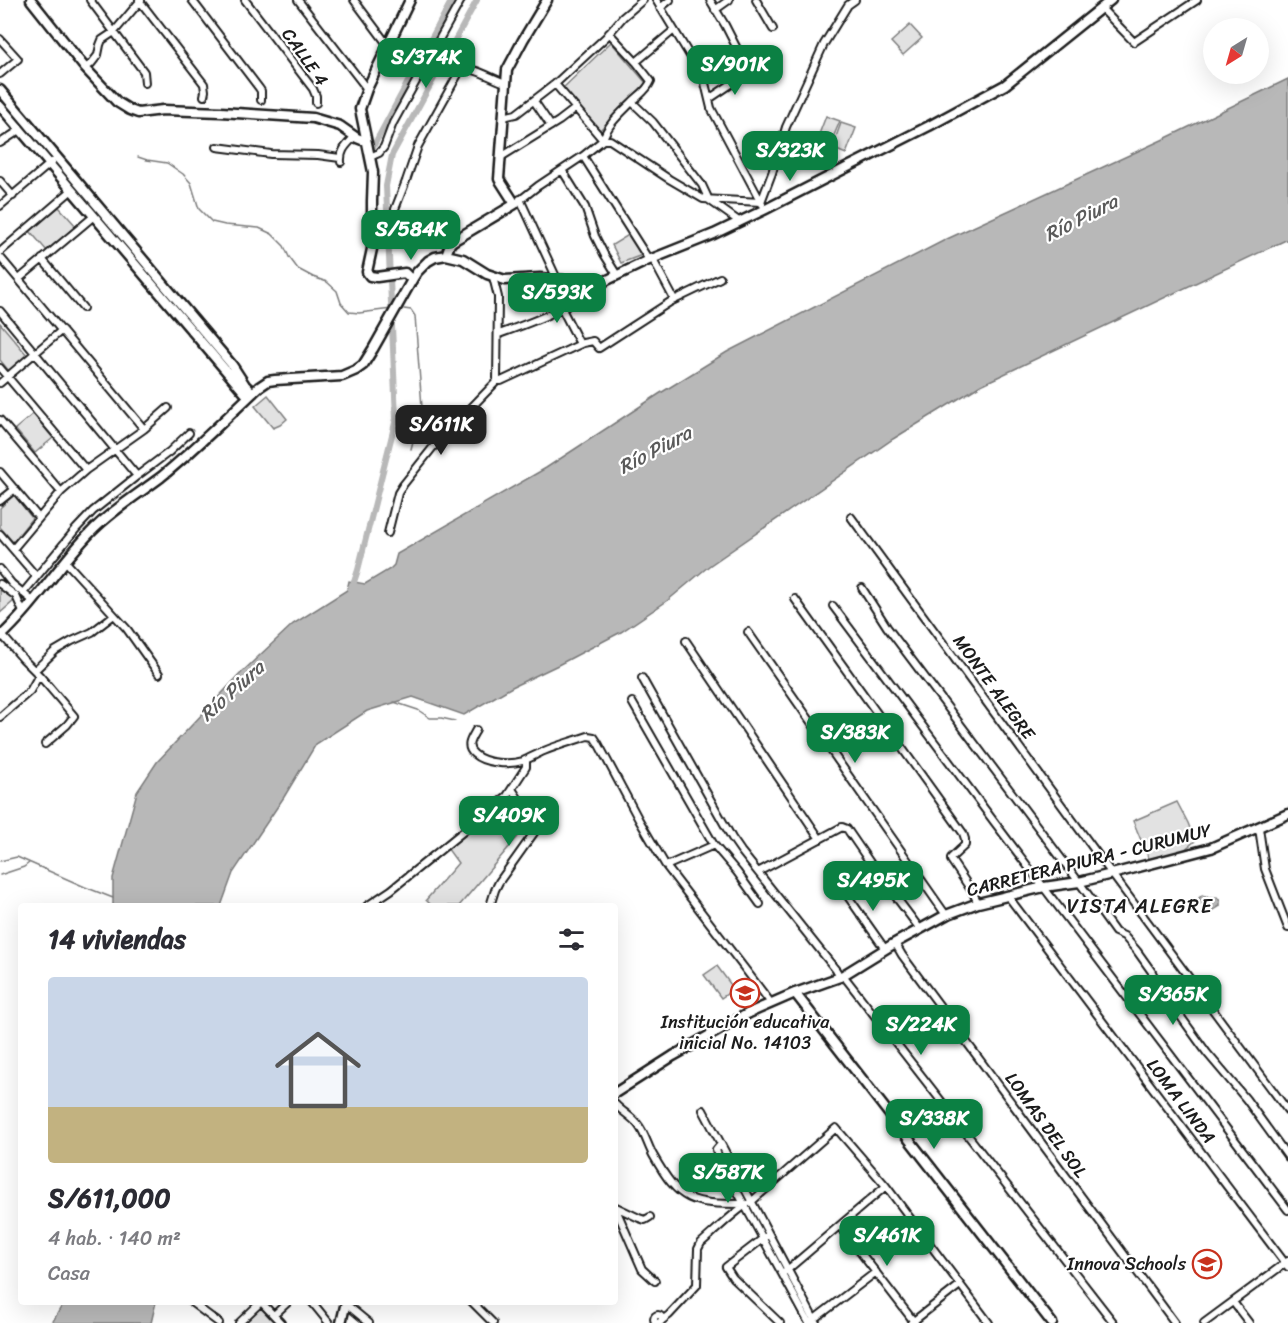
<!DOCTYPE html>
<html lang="es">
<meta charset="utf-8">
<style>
body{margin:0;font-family:Sriracha,sans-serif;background:#f2f2f3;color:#2b2b33;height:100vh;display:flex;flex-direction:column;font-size:22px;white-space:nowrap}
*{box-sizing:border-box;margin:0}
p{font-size:20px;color:#7c7c81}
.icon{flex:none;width:33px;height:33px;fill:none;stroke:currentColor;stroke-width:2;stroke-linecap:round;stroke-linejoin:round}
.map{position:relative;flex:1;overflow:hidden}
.panel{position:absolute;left:18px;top:903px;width:600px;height:402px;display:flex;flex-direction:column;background:#fff;border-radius:6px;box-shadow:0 6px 24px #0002}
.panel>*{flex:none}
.needle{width:39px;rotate:217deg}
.buttons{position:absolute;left:1203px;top:18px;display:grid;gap:12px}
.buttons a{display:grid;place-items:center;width:66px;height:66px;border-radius:50%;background:#fff;box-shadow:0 6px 24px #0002;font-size:30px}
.price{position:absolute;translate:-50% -51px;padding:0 14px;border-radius:12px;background:#0b8043;color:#fff;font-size:20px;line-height:39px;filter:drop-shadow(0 2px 3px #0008)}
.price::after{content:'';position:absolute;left:50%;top:36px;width:18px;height:14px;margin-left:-9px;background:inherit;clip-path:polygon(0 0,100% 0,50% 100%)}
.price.current{background:#222;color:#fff}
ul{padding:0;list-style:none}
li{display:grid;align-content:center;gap:12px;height:318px;padding:0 30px}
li+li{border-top:2px solid #e1e1e2}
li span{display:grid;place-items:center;height:186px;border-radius:6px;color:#555}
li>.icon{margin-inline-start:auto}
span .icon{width:108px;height:108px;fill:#fffc;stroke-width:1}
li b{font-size:26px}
h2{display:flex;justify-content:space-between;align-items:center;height:72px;padding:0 30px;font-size:26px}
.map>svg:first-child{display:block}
.green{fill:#e2e2e2;stroke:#7f7f7f;stroke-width:1.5}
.water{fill:#b8b8b8;stroke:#7a7a7a;stroke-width:1.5}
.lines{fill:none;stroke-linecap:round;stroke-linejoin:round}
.stream{stroke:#7a7a7a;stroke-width:1.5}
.canal{stroke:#b8b8b8;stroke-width:6}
.street-casing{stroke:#1c1c1c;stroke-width:10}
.secondary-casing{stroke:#1c1c1c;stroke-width:13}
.street{stroke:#fff;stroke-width:6}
.secondary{stroke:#fff;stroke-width:8}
.labels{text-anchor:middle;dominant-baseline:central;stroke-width:4.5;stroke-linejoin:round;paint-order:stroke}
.street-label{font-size:18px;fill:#1c1c1c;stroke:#fff}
.poi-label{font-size:18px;fill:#1c1c1c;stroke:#fff}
.water-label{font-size:20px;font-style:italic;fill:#5a5a5a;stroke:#fff}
.neighbourhood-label{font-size:20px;letter-spacing:1.5px;fill:#1c1c1c;stroke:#fff}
</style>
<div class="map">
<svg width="1288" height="1323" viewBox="0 0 1288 1323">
<rect width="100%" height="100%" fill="#fff"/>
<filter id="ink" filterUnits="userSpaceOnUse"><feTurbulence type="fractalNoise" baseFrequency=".0167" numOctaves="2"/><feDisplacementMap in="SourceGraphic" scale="12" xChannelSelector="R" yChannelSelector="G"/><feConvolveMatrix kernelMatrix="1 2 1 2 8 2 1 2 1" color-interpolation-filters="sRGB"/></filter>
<g filter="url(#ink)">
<path class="green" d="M910,25L922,38L903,55L891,42Z
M611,42L646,83L600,130L562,89Z
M826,116L840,121L829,147L816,142Z
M841,123L856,128L846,154L832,148Z
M59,207L76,226L47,251L30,231Z
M630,234L642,255L621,263L612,245Z
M0,323L27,355L9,371L0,360Z
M268,395L287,419L280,425L273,428L255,406Z
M33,414L53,438L35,453L15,429Z
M14,495L32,518L13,542L0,527V508Z
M0,590L15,600L0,613Z
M505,800L527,826L459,906H432L426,900L458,863L447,848Z
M1177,802L1188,823L1195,841L1184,850L1149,859L1133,821Z
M717,966L734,989L721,998L704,975Z
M259,1306L275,1323H245Z"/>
<path class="water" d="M1288,79V239L981,385L893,439L709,566L667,601L621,632L558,665L512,687L464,715L413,697L367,711L316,744L284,797L233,873L221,906H113V878L137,792L157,762L242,672L293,624L347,590L349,581L365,584L390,569L394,565L397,554L546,468L659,394L727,352L947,239L1164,139Z
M1202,895L1210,898L1217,897L1220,901V906L1212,911L1200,903L1199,898Z
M64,1302H156L151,1323H52Z"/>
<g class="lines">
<path class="stream" d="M138,157L147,160L167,163L183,174L191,183L199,209L212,222L225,225L259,228L272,234L284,246L289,257L298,269L313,277L327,282L337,291L341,303L349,312L359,313L392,309
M404,309L411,310L415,316L422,407L411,449
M394,702L418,710L430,718H441L455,721
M0,861L17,857L85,887L113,898
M0,875L24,867L29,863"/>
<path class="canal" d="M373,147L452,0
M350,589L354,582L358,570L396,419L386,186L392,155L477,0"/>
<g class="street-casing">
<path id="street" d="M90,0L144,72L145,83
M139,0L204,84L205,91L204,96
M192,0L259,88L261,91V100
M245,0L313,89L316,96V103
M298,0L367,89
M354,0L387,44
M756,0L773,29
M660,8L670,0
M1101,8L1134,42L1197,0
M715,10L729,0
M0,39L18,59L0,74
M636,62L674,30
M85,68L91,64L98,55L100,45L102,40L114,32L141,0
M555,84L603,140
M709,99L749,72L725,25L710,0
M534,101L551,126
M632,102L653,122L702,185L709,200L740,222
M503,117L516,114L555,84L606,37L623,17L643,0
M603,140C607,125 620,114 631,103C639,95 647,91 651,81L636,62L609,33
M0,143L20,130
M217,147L271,154L318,155L340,158
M583,156L649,260
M370,157L379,153L384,147L393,123L461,0
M501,157L559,121L576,108
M341,162C340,150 347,145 354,137
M562,170L585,207L595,236L604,254L617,275
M0,181L13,196
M520,199L557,279L566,307
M515,204L538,186L583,156L603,140H610L669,179L703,199L761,202L711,108L704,79L656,0
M762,204L761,202L772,173L786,127L824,44L848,5L855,0
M0,206L52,162
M395,209L406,181L418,146L461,69C476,67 492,79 506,83
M0,252L72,190
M0,257L144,429
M652,258L674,299
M42,259L83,308
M493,277L498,297L497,381
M19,279L94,216
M562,309L580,344
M0,311L137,476
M499,334C535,321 568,309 599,284
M0,368L86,470
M0,383L62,330
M0,420L61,492
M0,472L38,517
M0,501L15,489
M851,517L1112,874L1288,1111
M388,533L398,493L403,485L434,446L497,381H501L583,343L593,341L599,348L670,302L720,278
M0,534L36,576
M13,549L61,492L86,470L144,429L168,408
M66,562L127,629L159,674
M0,569L12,584L33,601
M0,584L16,596L23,612
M862,588L887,627L1079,882L1115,932L1124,936L1137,951L1152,972L1158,985L1207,1053L1246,1099L1288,1157
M23,593L76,529L93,511L137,476L169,452L189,433
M795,599L963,833L965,839V845L951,858V860L973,893L978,903
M833,606L995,823L1288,1210
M748,632L946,915
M2,635L23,659L39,675L74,716L67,725L45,744
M686,641L820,839
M35,670L55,651L72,641L92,632L114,615
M642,678L732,838L741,851L836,970L840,977
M632,702L714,845L737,872L760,904
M0,717L30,691L39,675
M476,730C471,739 465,746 474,754C485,764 510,765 523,761C530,758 537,754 544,751C558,745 574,741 588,736L594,737L598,743L639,820L666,866L771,1003
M1259,828L1265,869L1288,928
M666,866L714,845
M758,872L842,827L847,829L871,864L920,929
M842,888L885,949
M1007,895L1288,1267
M367,906L391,890L507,796L526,767V760
M490,906L495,890L499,882L536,830L537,827L512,789
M895,943L902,955L1175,1323
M843,975L1114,1323
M615,1104C622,1112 633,1117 639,1126C645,1134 648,1146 653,1155C680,1203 691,1204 744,1204
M703,1110L816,1323
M721,1144L716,1150L717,1153L744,1204L809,1323
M615,1207L642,1269L655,1281
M616,1207L639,1218L645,1220L650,1217
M840,1226L915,1323
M765,1237L726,1267L733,1278L780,1323
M786,1271L886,1186
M191,1302L219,1323
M261,1302L281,1323
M312,1302L329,1323
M472,1302L493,1323
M1233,1302L1249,1323
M346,1304L369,1323
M654 1319a4 4 0 1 1 8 0a4 4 0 1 1-8 0Z
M274,1315L288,1302
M661,1321L669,1315L697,1285L698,1249L701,1243C712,1234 740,1206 751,1202L836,1128L886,1186L989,1323
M812,1321L876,1272
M239,1323L261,1302
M911,1323L960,1285
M1204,1323L1288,1261"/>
</g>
<g class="secondary-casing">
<path id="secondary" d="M31,0L85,68L117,102L130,110L138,113L163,110L221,112L313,118L340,126L357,138L362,140L366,139
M410,0L367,89L360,109L373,172L372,201V249L367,272L370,276L377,277L405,273L412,280
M0,90L232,365L245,385L253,393
M0,106L245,393
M446,255L450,244L453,241L515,204L499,179L507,70L523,40L547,0
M0,637C34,606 58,566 90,533C111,511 137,495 161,477C196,449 227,417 259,387L268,381L275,380L342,376L356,370L363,365L373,349L412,280L417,272L428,261L435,257L446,255L463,259L487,274L505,280L540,278L563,280L584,285L599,284L649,260L714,234L764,210L844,169L929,126L1005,85L1111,0
M795,993L1052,1323
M615,1093L673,1056L749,1013L795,993L840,977L895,943L946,915L978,903L1044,887L1079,882L1112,874L1211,848L1288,814
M341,1323L346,1302"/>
</g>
<use href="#street" class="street"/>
<use href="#secondary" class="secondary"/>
</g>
</g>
<defs>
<g id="school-ring" transform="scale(1.5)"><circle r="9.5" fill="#fff" stroke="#c8321e" stroke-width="1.5"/><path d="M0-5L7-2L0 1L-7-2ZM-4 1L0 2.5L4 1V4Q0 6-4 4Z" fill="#c8321e"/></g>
</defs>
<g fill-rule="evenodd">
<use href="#school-ring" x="745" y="993"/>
<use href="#school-ring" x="1207" y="1264"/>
</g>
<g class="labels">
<g class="street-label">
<text transform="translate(305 57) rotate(55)">CALLE 4</text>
<text transform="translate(994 687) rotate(54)">MONTE ALEGRE</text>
<text transform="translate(1089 860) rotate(-14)">CARRETERA PIURA - CURUMUY</text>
<text transform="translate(1181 1101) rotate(53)">LOMA LINDA</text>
<text transform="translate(1046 1125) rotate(54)">LOMAS DEL SOL</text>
</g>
<g class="poi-label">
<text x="745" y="1022">Institución educativa<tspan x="745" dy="21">inicial No. 14103</tspan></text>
<text x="1186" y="1264" text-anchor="end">Innova Schools</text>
</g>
<g class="water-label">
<text transform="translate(1081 218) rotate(-27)">Río Piura</text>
<text transform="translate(655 450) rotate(-28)">Río Piura</text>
<text transform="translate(232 691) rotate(-42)">Río Piura</text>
</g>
<g class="neighbourhood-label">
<text x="1140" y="906">VISTA ALEGRE</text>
</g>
</g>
</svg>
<div class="buttons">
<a><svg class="needle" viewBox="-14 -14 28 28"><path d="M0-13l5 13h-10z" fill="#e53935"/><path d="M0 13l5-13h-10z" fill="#7c7c81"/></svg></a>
</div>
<b class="price" style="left:426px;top:89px">S/374K</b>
<b class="price" style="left:735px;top:96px">S/901K</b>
<b class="price" style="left:790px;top:182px">S/323K</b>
<b class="price" style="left:411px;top:261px">S/584K</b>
<b class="price" style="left:557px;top:324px">S/593K</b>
<b class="price current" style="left:441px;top:456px">S/611K</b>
<b class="price" style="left:855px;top:764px">S/383K</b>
<b class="price" style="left:509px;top:847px">S/409K</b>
<b class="price" style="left:873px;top:912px">S/495K</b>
<b class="price" style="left:1173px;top:1026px">S/365K</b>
<b class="price" style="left:921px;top:1056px">S/224K</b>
<b class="price" style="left:934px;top:1150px">S/338K</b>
<b class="price" style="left:728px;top:1204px">S/587K</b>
<b class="price" style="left:887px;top:1267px">S/461K</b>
<section class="panel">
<h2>14 viviendas<svg class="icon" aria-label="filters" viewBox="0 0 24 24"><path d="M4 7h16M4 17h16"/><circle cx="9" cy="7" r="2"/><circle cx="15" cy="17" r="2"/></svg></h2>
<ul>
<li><span style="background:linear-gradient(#c9d6e8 70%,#c2b280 0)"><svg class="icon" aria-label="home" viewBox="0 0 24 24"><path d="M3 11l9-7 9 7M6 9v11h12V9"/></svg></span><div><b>S/611,000</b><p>4 hab. · 140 m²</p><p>Casa</p></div></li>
</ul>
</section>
</div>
